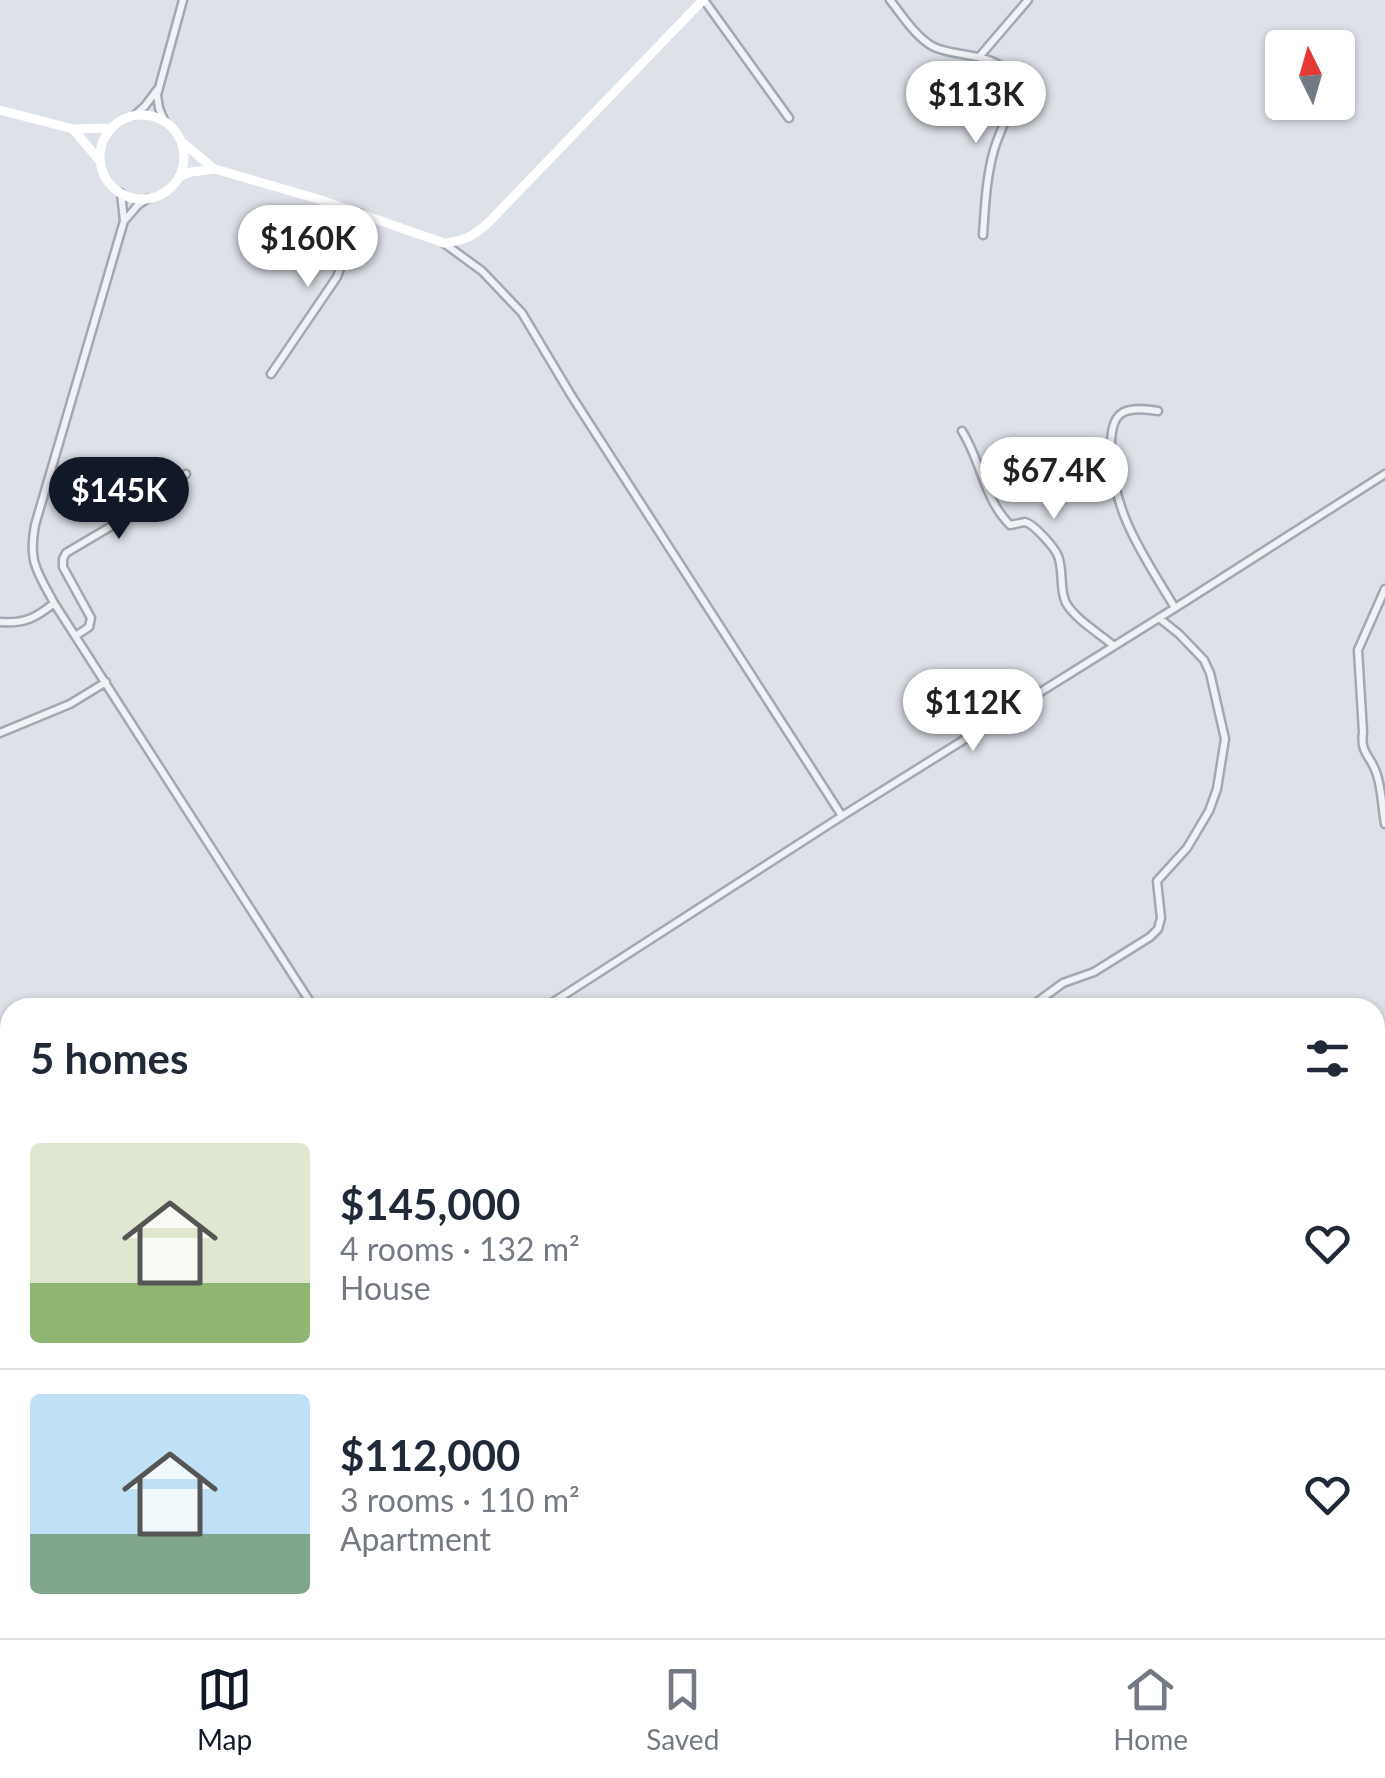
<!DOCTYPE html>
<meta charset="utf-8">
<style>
body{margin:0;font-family:Lato,sans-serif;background:#f6f6f7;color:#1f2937;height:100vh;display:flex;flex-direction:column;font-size:38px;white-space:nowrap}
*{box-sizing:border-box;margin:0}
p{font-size:32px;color:#747a83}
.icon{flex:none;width:55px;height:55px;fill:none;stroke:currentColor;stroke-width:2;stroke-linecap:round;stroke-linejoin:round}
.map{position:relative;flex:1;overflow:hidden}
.panel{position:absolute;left:0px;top:998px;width:1385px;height:642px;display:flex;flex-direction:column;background:#fff;border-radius:30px 30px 0 0;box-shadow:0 2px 8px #0004}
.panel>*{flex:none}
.needle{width:65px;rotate:355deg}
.controls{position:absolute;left:1265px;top:30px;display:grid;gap:20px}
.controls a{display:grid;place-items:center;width:90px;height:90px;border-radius:10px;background:#fff;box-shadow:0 2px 8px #0004;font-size:50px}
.price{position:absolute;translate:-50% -85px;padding:0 22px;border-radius:35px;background:#fff;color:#222;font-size:32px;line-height:65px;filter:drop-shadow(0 2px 5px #0008)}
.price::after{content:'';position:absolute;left:50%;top:60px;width:30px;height:22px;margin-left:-15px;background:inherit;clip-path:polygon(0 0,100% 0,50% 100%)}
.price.selected{background:#111827;color:#fff}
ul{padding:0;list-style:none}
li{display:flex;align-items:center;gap:30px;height:250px;padding:0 30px}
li+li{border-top:2px solid #e0e1e3}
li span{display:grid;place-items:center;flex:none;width:280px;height:200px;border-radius:10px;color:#555}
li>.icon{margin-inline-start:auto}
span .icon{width:120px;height:120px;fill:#fffc;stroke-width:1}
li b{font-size:42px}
h2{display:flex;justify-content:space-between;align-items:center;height:120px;padding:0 30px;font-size:42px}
.tab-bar{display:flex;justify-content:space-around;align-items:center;height:140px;border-top:2px solid #e0e1e3;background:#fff;font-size:28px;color:#747a83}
.tab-bar a{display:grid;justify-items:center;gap:5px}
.tab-bar .selected{color:#111827}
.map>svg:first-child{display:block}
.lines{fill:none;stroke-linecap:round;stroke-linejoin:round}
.street-casing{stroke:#a2a8b2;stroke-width:11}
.street{stroke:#f0f2f6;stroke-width:6}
.secondary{stroke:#fff;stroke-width:9}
.rail{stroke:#757f93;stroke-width:2.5;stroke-dasharray:5 10;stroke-linecap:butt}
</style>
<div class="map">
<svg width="1385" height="1638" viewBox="0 0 1385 1638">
<rect width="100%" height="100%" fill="#dde1e8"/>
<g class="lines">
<g class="street-casing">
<path id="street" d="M704,0L789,118
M890,0C902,15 915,36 932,46C957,60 1011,48 1011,91C1012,111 999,132 994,150C986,178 985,207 983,235
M980,56L1028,0
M135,115L145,106L157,90
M164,120L159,108L157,95L183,0
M121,193L124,221L35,525C28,562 37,571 54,603L314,1008
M125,220L138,205L147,199
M445,244L482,271L522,313L571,395L842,816
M271,374L337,277L360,214
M1158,411C1122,405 1110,412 1111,450C1112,513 1144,556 1175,608
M962,431C981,461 984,499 1010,525C1012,525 1023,522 1025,522C1034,524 1055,548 1058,556C1064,571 1059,589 1066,603C1076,620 1099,633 1114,646
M1385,589L1358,650L1363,732C1360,753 1370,755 1376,772C1382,788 1382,807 1385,824
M0,622C24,624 36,618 54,603
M77,635L89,627L91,618L63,567V559L66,553L115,524L186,474
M0,733L70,704L106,682
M544,1008L842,816L1175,608L1385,474
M1029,1008L1063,983L1094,972L1150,937L1158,929L1161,918L1157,881L1187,848L1209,811L1217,789L1225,739L1210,673L1204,660L1179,634L1159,618
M0,1234L10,1249
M0,1391L10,1385
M1375,1463L1385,1478
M1375,1557L1385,1550
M1375,1622L1385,1636
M874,1630L884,1638
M1291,1630L1297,1638
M159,1638L163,1630
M401,1638L411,1630
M596,1638L605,1630
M1148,1638L1157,1630
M1261,1638L1273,1630"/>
</g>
<use href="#street" class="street"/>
<path class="secondary" d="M0,110L73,129L110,128
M100 157a42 42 0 1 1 84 0a42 42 0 1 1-84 0Z
M73,129L100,161
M183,143L213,168
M179,177L191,172L215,169L321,200L444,243C464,241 474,236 489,222L703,0"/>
<path class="rail" d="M0,1169L10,1182
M132,1638L133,1630"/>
</g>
</svg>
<div class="controls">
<a><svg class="needle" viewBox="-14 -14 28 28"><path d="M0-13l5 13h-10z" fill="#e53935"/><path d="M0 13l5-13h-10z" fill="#747a83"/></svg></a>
</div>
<b class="price" style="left:976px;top:146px">$113K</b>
<b class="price" style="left:308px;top:290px">$160K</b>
<b class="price" style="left:1054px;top:522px">$67.4K</b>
<b class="price selected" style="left:119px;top:542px">$145K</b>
<b class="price" style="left:973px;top:754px">$112K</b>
<section class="panel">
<h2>5 homes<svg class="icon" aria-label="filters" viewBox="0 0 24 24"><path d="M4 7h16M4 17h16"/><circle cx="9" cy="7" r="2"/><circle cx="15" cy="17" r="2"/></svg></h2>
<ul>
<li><span style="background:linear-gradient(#dfe7d0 70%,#8fb573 0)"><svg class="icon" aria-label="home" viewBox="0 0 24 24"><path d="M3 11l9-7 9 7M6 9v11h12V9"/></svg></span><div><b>$145,000</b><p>4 rooms · 132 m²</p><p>House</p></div><svg class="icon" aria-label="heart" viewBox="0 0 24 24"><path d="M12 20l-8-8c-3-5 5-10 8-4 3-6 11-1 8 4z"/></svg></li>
<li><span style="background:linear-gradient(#bfe0f5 70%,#7fa58c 0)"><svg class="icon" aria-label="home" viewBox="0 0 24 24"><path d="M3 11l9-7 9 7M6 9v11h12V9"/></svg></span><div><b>$112,000</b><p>3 rooms · 110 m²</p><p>Apartment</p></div><svg class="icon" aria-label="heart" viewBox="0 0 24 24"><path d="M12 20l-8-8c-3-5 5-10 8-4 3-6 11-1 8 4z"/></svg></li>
</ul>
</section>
</div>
<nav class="tab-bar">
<a class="selected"><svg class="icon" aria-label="map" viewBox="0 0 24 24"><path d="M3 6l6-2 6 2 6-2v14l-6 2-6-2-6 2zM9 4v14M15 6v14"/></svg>Map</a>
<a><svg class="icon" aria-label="saved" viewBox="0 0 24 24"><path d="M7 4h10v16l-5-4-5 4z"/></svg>Saved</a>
<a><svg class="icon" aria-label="home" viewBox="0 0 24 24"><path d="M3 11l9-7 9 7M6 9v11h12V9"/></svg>Home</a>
</nav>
